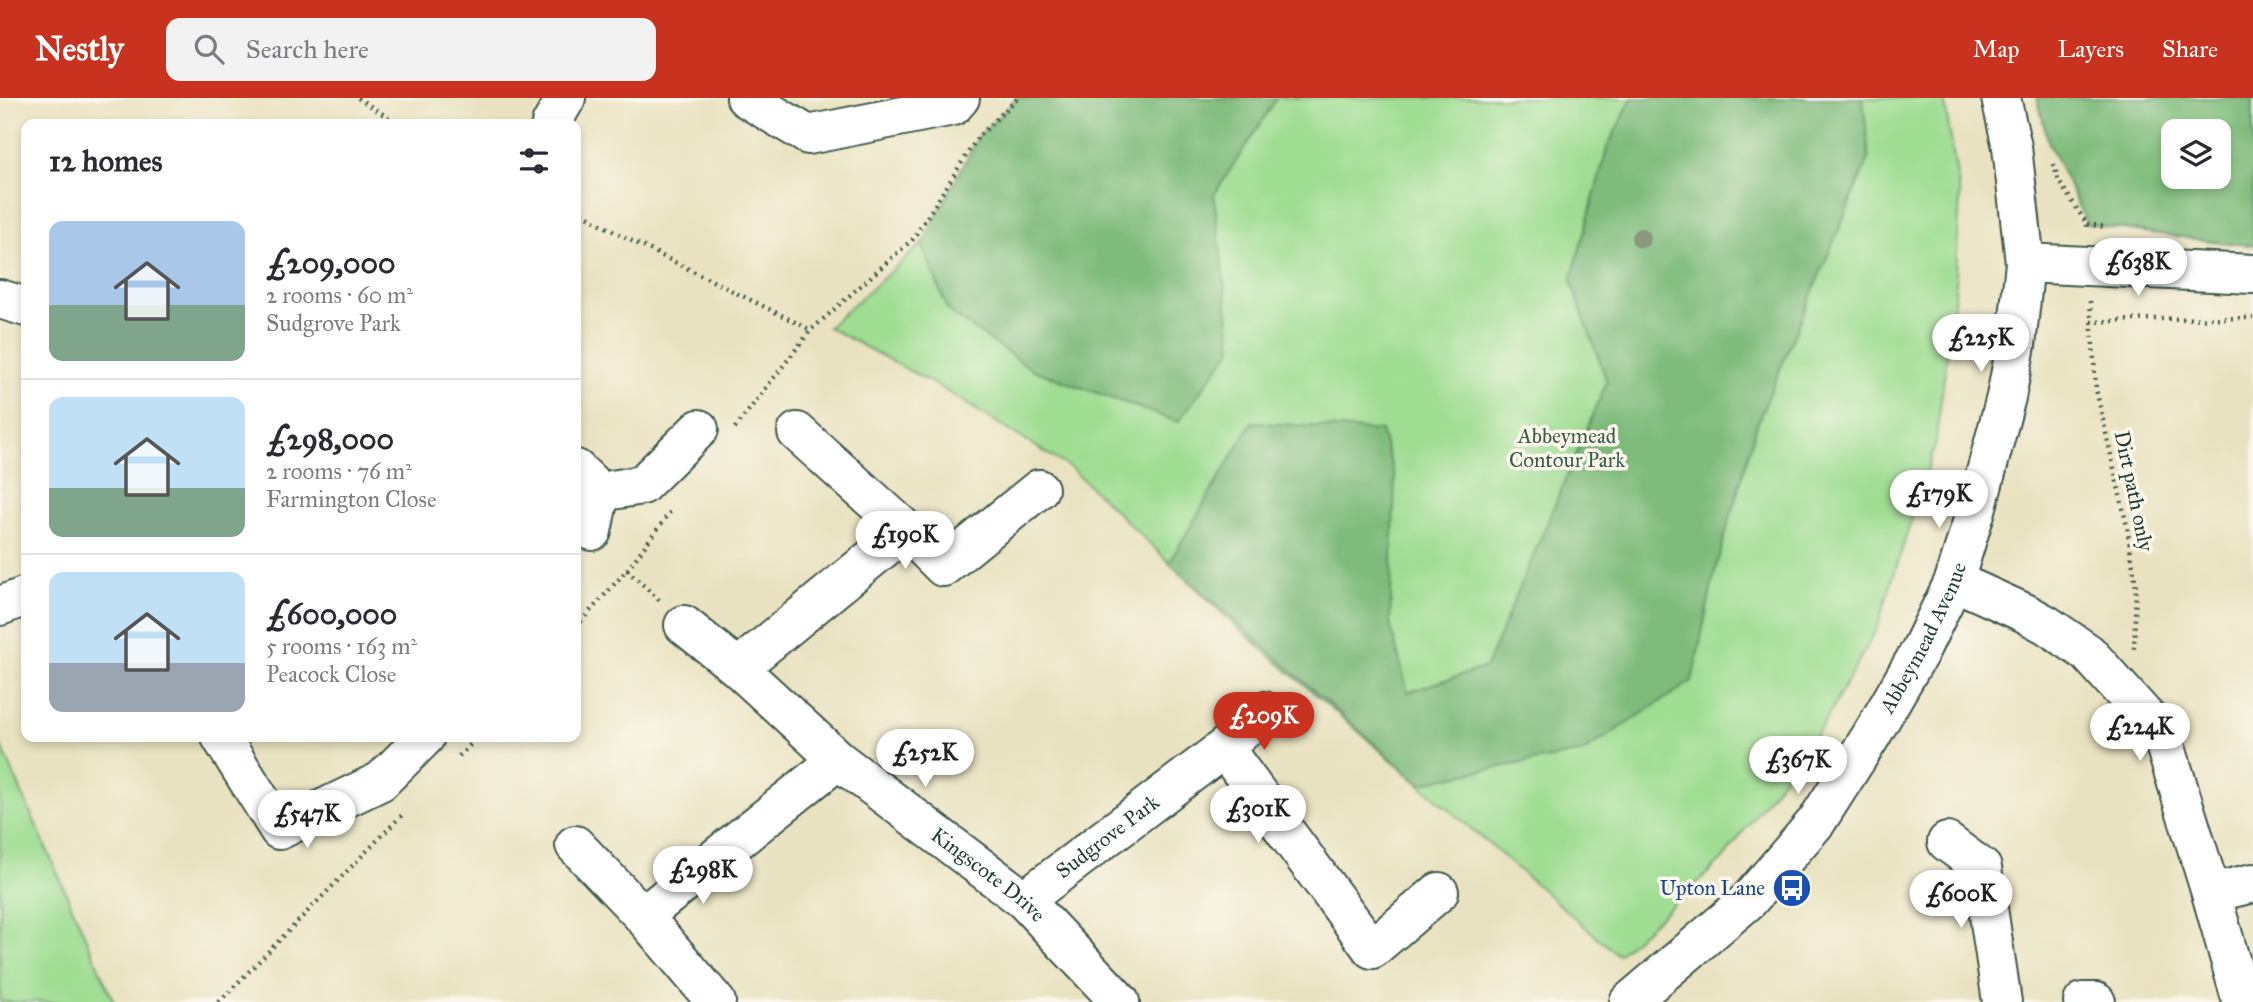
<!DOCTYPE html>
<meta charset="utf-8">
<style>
body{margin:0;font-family:"IM FELL Great Primer",serif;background:#f2f2f3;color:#2b2b33;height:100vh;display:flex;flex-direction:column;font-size:26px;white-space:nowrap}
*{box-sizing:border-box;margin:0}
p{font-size:23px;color:#7c7c81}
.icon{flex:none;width:38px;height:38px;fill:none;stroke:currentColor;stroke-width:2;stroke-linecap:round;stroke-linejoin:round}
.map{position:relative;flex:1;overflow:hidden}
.side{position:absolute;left:21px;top:21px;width:560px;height:623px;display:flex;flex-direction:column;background:#fff;border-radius:14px;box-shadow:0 4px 10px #0003}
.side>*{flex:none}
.tools{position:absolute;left:2161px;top:21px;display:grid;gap:14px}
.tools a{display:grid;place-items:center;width:70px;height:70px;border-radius:14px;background:#fff;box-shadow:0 4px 10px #0003;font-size:35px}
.price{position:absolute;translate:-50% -60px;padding:0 16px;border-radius:24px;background:#fff;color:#222;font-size:23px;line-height:46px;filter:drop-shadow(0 2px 4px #0008)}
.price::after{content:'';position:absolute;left:50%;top:42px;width:21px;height:16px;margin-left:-10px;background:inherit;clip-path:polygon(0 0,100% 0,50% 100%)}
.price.current{background:#c8321e;color:#fff}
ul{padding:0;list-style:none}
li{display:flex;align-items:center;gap:21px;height:175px;padding:0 28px}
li+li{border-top:2px solid #e1e1e2}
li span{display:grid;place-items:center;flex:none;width:196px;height:140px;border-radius:14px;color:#555}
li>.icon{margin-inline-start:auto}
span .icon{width:84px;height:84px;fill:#fffc;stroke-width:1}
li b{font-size:30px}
h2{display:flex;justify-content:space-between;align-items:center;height:84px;padding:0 28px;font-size:30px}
header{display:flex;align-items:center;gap:42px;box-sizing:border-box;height:98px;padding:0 35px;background:#c8321e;color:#fff}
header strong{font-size:33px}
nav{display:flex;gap:38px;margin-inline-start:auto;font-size:24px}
.search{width:490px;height:63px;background:#f2f2f3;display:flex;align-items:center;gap:18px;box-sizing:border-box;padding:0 24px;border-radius:14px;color:#7c7c81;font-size:26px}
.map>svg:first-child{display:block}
.green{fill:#9fdd92;stroke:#5f8d63;stroke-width:2}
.forest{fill:#7fbc7c;stroke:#4f7c58;stroke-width:2;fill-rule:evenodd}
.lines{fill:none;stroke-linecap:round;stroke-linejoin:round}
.minor-casing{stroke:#3d5649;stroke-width:42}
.path{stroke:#3d5649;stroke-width:4.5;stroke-dasharray:2 5;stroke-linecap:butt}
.minor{stroke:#fff;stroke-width:38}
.tree{fill:#88997d}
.labels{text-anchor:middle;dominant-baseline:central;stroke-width:7;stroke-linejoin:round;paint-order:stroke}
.park-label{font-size:21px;fill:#395d47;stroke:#fbf7ec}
.street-label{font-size:21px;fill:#1f3d34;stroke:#fbf7ec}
.transit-label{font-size:21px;fill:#164399;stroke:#fbf7ec;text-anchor:end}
</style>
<header>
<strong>Nestly</strong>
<div class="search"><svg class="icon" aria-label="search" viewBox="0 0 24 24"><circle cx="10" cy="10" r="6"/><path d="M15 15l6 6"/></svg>Search here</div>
<nav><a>Map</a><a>Layers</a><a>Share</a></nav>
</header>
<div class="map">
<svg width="2253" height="904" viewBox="0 0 2253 904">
<rect width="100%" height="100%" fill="#fbf7ec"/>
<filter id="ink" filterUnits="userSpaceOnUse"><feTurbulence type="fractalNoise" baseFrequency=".0143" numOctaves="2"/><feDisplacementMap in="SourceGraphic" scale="14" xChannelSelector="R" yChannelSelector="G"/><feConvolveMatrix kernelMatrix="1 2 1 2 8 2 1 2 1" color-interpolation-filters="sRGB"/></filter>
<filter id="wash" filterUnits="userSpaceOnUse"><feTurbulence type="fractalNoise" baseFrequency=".00686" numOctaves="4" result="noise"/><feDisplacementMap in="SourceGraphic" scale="28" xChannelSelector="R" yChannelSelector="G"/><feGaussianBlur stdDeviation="1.57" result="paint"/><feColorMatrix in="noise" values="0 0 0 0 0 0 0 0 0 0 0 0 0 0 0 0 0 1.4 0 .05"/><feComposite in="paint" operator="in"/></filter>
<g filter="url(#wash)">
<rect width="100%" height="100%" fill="#e9e2c0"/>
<path class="green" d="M1032,0H1944L1960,96L1955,196L1935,347L1877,530L1823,627L1723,761L1618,857L1239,531L1072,371L938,288L828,229L922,146L987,44Z
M0,645L114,904H0Z"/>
<path class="forest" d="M1017,0H1277L1214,97L1232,250L1178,324L1033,272L948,213L922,146L978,39Z
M1632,0H1863L1869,59L1757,326L1715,473L1692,583L1583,654L1473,674L1420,686L1169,465L1252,324L1381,333L1395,380L1390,525L1408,594L1486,569L1607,284L1571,183L1607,50Z
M2037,0H2253V147L2233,146L2087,126L2049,46ZM2174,33H2219V79H2174Z"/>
</g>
<g filter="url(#ink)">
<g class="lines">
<g class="minor-casing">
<g id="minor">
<path d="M746,0L808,37L953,8L960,0"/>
<path d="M551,26L566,0"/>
<path d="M2025,165L2253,176"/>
<path d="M0,201L26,209"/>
<path d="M797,334L906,432"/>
<path d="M576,371L600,394L642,387L699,331"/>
<path d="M592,433L600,394"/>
<path d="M1954,483L2025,515L2047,527L2088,555L2162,637L2211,795L2242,904"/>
<path d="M0,508L26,498"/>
<path id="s1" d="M684,527L738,570L838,662L1024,802L1120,904"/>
<path d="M738,570L906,432L943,469L1039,391"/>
<path d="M221,639L279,732L381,683L425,639"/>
<path d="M1224,650L1264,613"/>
<path d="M1947,744L1982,770L2002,904"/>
<path d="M575,747L643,818L838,662"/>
<path d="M2211,795L2253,785"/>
<path id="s2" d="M1024,802L1224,650L1372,851L1439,794"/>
<path d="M643,818L716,904"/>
<path id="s3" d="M1629,904L1749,802L1817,723L1871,638L1919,555L1954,483L1976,412L2006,299L2016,247L2025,165L2012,49L2001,0"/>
<path d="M2083,904H2096"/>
</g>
</g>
<path class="path" d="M358,0L398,26
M2054,66L2058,82L2087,126V132
M576,111L616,135L811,232
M2087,126L2106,129
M2090,203L2096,291L2127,428L2136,488L2134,551
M2091,224L2151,221L2253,220
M735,330L811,232L913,141L978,39L1018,0
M627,472L659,502
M576,529L627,472L670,414
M459,658L478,639
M219,904L404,715"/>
<use href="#minor" class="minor"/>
</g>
<circle class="tree" cx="1641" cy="140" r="10"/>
</g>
<defs>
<g id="bus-disc" transform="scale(2.0125)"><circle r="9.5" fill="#1a4fb4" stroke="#fbf7ec"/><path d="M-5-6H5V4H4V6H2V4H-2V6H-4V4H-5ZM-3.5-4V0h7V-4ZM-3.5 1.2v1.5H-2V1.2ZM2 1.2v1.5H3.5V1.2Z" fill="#fff"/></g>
</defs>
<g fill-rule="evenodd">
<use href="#bus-disc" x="1792" y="790"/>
</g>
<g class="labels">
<g class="park-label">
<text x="1567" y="338">Abbeymead<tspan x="1567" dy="24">Contour Park</tspan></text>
</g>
<g class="street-label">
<text transform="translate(2134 393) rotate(78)">Dirt path only</text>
<text stroke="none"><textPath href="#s3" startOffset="474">Abbeymead Avenue</textPath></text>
<text stroke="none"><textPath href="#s2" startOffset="105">Sudgrove Park</textPath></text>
<text stroke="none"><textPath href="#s1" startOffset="394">Kingscote Drive</textPath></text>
</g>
<g class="transit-label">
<text x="1765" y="790">Upton Lane</text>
</g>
</g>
</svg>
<div class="tools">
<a><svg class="icon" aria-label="layers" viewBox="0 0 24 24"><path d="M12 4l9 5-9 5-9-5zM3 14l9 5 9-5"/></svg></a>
</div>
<b class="price" style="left:2138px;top:200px">£638K</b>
<b class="price" style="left:1981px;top:276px">£225K</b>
<b class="price" style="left:1939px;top:432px">£179K</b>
<b class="price" style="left:905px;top:473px">£190K</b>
<b class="price current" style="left:1264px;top:654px">£209K</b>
<b class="price" style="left:2140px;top:665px">£224K</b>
<b class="price" style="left:925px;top:691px">£252K</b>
<b class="price" style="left:1798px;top:698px">£367K</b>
<b class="price" style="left:1258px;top:747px">£301K</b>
<b class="price" style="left:307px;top:752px">£547K</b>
<b class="price" style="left:703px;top:808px">£298K</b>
<b class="price" style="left:1961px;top:832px">£600K</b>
<section class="side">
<h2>12 homes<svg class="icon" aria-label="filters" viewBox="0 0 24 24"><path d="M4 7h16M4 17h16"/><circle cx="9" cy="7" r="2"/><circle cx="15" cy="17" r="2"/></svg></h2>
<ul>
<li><span style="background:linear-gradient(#a9c7e8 60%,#7fa58c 0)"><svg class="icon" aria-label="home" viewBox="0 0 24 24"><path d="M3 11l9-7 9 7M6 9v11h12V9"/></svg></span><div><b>£209,000</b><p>2 rooms · 60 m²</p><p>Sudgrove Park</p></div></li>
<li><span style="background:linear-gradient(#bfe0f5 65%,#7fa58c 0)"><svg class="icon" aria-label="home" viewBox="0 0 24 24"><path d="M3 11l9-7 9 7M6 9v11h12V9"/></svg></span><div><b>£298,000</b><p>2 rooms · 76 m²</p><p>Farmington Close</p></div></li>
<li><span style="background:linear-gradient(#bfe0f5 65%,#9aa5b1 0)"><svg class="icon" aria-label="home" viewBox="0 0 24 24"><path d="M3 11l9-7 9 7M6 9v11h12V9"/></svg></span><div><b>£600,000</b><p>5 rooms · 163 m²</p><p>Peacock Close</p></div></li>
</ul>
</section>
</div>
